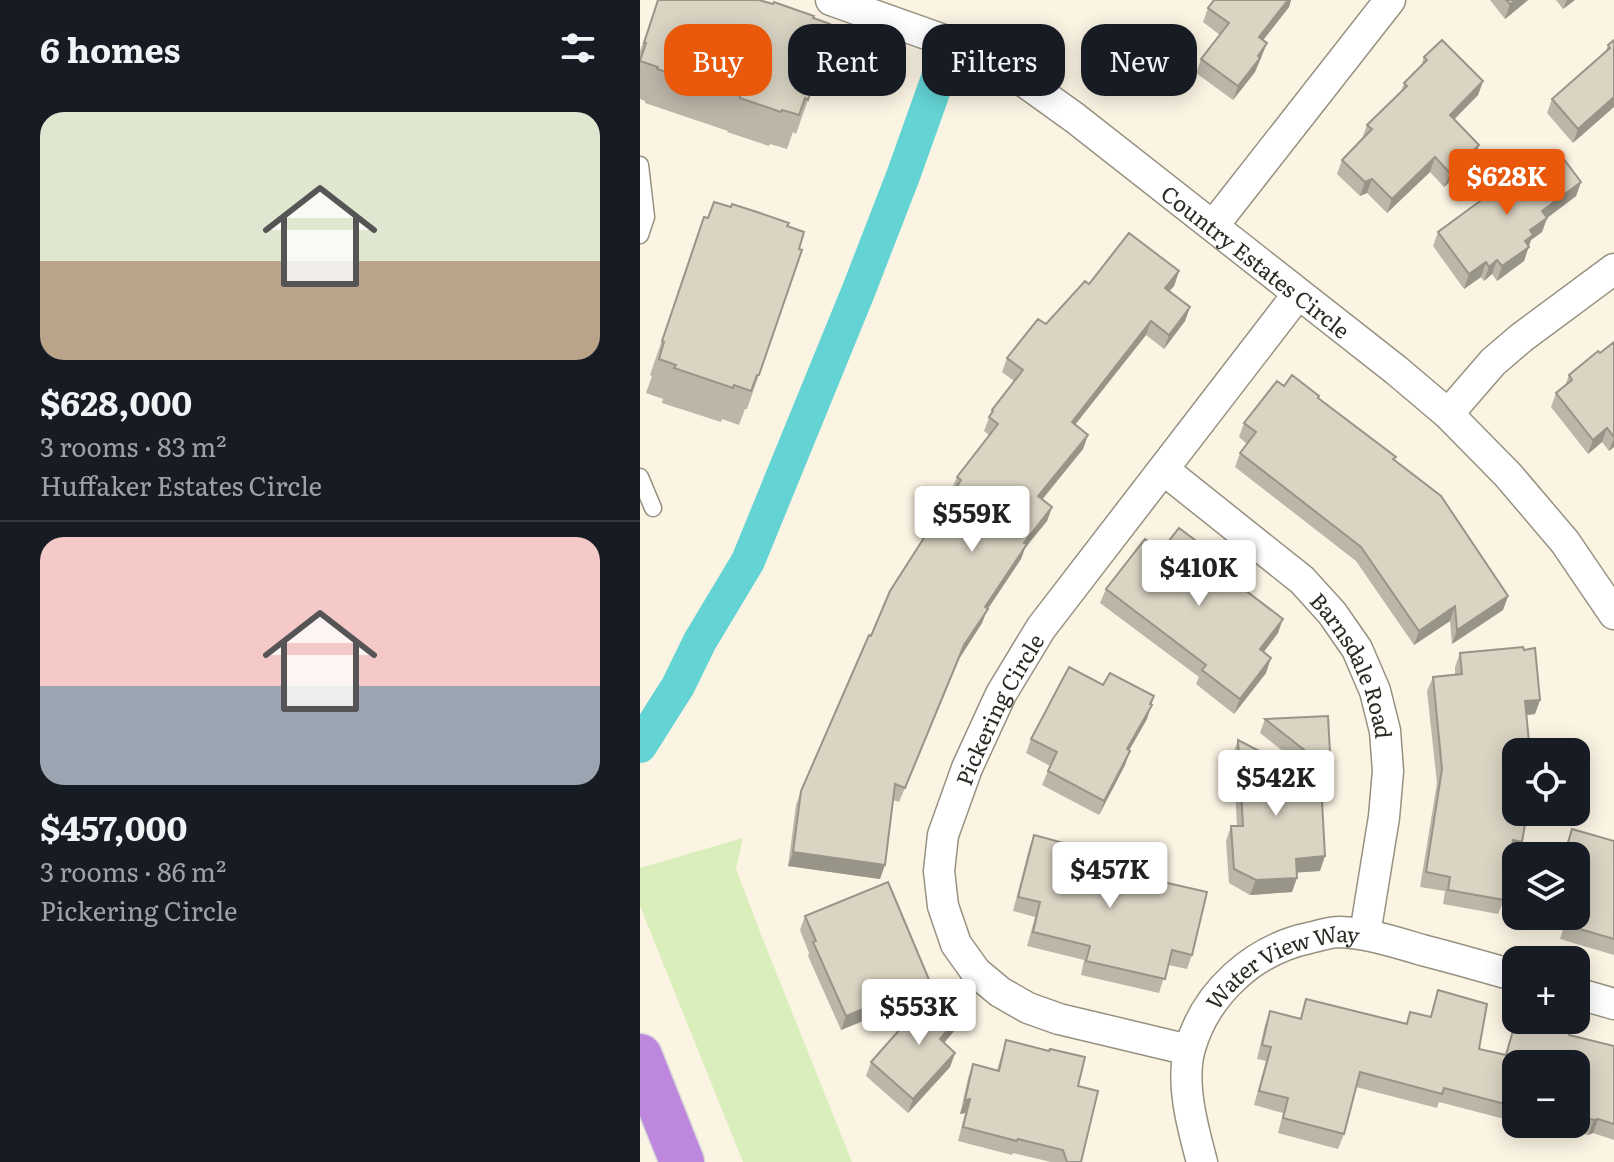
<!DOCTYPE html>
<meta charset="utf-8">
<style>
body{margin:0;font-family:Literata,serif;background:#242831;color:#f1f3f6;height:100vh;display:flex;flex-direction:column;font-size:30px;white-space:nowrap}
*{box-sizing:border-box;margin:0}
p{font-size:26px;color:#9ea1a6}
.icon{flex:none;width:44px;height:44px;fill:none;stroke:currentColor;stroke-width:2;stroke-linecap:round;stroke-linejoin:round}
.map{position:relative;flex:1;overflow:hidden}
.details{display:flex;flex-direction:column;background:#171b24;width:640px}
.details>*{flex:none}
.top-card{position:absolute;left:24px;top:24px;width:760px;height:72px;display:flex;gap:16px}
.tools{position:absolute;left:862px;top:738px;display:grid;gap:16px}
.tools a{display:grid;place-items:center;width:88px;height:88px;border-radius:16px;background:#171b24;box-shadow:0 4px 20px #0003;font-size:40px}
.price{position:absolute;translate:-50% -68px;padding:0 18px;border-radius:8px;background:#fff;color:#222;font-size:26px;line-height:52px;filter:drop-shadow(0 2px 4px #0008)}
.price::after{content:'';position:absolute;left:50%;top:48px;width:24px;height:18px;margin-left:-12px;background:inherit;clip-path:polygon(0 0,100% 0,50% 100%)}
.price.current{background:#ea580c;color:#fff}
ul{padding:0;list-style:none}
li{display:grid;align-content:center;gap:16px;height:424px;padding:0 40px}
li+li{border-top:2px solid #363941}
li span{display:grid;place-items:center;height:248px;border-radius:24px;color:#555}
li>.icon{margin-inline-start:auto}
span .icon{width:144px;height:144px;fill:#fffc;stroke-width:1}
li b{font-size:34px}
h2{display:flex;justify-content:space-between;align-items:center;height:96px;padding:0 40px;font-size:34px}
.tag{padding:0 28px;border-radius:24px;background:#171b24;box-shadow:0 4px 20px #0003;font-size:28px;line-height:72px}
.tag.current{background:#ea580c;color:#fff}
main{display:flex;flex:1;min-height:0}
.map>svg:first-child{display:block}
.green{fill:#daeebc}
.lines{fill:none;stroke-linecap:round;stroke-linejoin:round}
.canal{stroke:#63d3d4;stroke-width:34}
.service-casing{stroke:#969181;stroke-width:19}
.minor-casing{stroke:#969181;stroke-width:33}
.motorway-casing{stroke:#d9d9d8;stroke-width:47}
.service{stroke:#fff;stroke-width:16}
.minor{stroke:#fff;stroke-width:30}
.motorway{stroke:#be87de;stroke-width:44}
.wall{fill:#bbb6a8}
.shaded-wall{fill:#999488}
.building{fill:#dad4c3;stroke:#999488;stroke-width:2}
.labels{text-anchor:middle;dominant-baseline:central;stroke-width:6;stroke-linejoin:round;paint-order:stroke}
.street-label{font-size:22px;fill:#2e2b25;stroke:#fbf4e3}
</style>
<main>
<section class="details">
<h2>6 homes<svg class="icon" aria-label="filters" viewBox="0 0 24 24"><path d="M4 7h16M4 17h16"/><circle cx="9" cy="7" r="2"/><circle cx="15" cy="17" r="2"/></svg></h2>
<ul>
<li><span style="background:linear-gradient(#dfe7d0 60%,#b9a48a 0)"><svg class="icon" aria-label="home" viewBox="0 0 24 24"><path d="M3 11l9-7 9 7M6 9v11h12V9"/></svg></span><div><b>$628,000</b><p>3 rooms · 83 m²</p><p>Huffaker Estates Circle</p></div></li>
<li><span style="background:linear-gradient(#f6c9c9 60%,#9aa5b1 0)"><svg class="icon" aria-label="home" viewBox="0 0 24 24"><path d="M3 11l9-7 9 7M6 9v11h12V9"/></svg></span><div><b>$457,000</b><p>3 rooms · 86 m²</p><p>Pickering Circle</p></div></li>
</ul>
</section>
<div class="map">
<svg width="974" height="1162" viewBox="0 0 974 1162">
<rect width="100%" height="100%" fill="#fbf4e3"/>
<path class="green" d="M103,838L96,869L122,937L212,1162H103L0,906V868Z"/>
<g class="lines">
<path class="canal" d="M0,746L38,686L60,641L108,561L218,292L263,176L298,78"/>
<g class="service-casing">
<path id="service" d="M0,165L6,217L0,235
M0,477L13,508"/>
</g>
<g class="minor-casing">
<g id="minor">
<path id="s1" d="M191,0L312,43L357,62L435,118L756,370L808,414L868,475L925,542L974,614"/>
<path d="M573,226L750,0"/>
<path d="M808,414L853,362L881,338L974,269"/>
<path id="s2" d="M524,470L662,580L692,613L717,649L735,691L745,731L748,771L744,817L725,934"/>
<path d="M936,993L974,1004"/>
<path id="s3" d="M549,1050L419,1019L388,1008L360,992L336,972L316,944L303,906L299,871L303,835L327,768L361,694L401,628L658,294"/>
<path id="s4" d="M562,1162C553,1129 540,1082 550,1048C566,993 613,950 669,938C679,936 689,932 699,932C728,933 755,942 782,950C813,958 845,967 876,976"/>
</g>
</g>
<g class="motorway-casing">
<path id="motorway" d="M0,1056L42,1162"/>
</g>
<use href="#service" class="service"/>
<use href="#minor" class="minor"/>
<use href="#motorway" class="motorway"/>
</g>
<path class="wall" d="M18,0L173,18L185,41L168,100L156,134L153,132L147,149L130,144L129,146L87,132L88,131L5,103V101L0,99V51Z
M574,0H651L649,7L623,40L627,43L615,72L593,100L556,73L561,59L580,35L563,22L568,8Z
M850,0H888L865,19Z
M916,0H935L923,9Z
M974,40L933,143L907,113L912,99L965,53L968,45Z
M784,57L843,81L838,95L814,120L834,160L804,187L790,172L747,213L727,193L720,196L697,174L702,160L722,139L727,125L761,91L764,83L781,66Z
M941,182L936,196L907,218L902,232L891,240L884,261L857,281L852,274L844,281L841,277L824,289L793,246L798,232L876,186Z
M64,217L119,375L107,409H105L99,425L82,419L81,422L22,403L23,399L6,393L12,376L10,375Z
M539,271L534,286L529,291L550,307L545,321L524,349L506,335L435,425L448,435L443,449L402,499L412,507L407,521L385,548L381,559L347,610L342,623L319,659L259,802L253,800L240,879L148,866L156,805L161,791L231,636L313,493L311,491L317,477L349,435L344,431L352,410L374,381L362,372L367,358L406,324L449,284Z
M974,342V447L969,451L962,442L948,454L911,407L916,393L925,386L929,375Z
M644,386L679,398L754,460L868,596L863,610L812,644L810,621L774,645L716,561L595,467L600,453L607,444L599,437L604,423Z
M521,551L599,586L638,633L624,652L626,673L594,714L556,684L559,677L460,603L466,589Z
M820,653L900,700L895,714L886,715L882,842L877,856L871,855L864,900L858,914L803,904L805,891L780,887L797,783L787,691L793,677L815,675V667Z
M463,685L514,696L507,719L489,750L485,765L459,815L402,785L410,766L386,753L391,739Z
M625,719L691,771L686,785L620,733Z
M598,740L680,871L657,872L652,892L610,895L589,883L586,841L591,826H597L593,754Z
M932,829L974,841V955L920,939L927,916H936V856H923Z
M394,835L445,864L552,955L547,969L528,965L519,993L441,975L444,960L387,946L395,917L373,911L389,849Z
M165,916L290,982L284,996L201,1030L168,956L169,953L160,930Z
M798,990L839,1049L865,1055L876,1020L974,1046V1140L953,1133L948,1135L918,1127L916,1133L882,1124H936V1064H876V1122L799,1102L797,1108L716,1087L704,1134L698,1149L638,1133L643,1113L614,1105L626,1061L617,1059L625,1025L630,1011L660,1018L666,999L766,1023L770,1012L790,1017Z
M320,1016L315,1030L304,1043L315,1053L310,1067L268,1113L226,1076L231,1062Z
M366,1040L438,1086L441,1162H411L373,1153L372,1155L318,1141L325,1113L320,1114L328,1078L333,1064L357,1070Z"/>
<path class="shaded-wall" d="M647,0H651L649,7L614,52L619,37Z
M876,0H888L865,19L870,4Z
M927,0H935L923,9Z
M627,43L615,72L593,100L598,86Z
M843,81L838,95L804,129L810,115Z
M974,97V107L933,143L938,129Z
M839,145L834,160L804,187L810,173Z
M795,157L790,172L747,213L752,199Z
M732,179L727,193L720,196L725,182Z
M941,182L936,196L907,218L902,232L891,240L884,261L857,281L862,266L890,230L902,211Z
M857,260L852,274L844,281L849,267Z
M846,262L841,277L824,289L829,274Z
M539,271L534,286L520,302L525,288Z
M550,307L545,321L524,349L529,335Z
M511,321L506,335L426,436L432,422Z
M967,428L962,442L948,454L953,440Z
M448,435L443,449L393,511L398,496Z
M974,438V447L969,451Z
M412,507L407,521L385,548L381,559L347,610L342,623L319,659L259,802L324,645L345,607L384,543Z
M868,596L863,610L812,644L817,630Z
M815,606L810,621L774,645L779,631Z
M643,619L638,633L615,663L620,649Z
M631,658L626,673L594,714L600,699Z
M514,696L507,719L482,763L487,749Z
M900,700L895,714L880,716L885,701Z
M490,751L485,765L459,815L464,801Z
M873,840L882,842L877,856L868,855Z
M153,852L245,865L240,879L148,866Z
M685,856L680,871L651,873L656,859Z
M657,878L652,892L610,895L616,880Z
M290,982L284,996L201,1030L206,1016Z
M320,1016L315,1030L295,1053L300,1039Z
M315,1053L310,1067L268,1113L273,1099Z
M330,1099L325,1113L320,1114L325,1100Z
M958,1119L953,1133L948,1135L954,1120Z"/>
<path class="building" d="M18,0H119L133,4L134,2L174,16L173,18L190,24L185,41L187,42L168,100L165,98L159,115L142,110L141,112L100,98V96L17,69L18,67L0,61L6,43H4Z
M574,0H648L619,37L627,43L618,56L620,58L598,86L561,59L589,23L568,8Z
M866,0H876L870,4Z
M802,40L843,81L810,115L839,145L810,173L795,157L752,199L732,179L725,182L702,160L732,129L727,125L767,86L764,83L787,60L784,57Z
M974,40V97L938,129L912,99L970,48L968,45Z
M920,154L941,182L902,211L907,218L890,230L893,235L885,241L889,247L862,266L857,260L849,267L846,262L829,274L798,232L870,179L876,186Z
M74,202L91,207L92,204L120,213L149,223L147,226L164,232L159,249L162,250L119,375H117L111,391L94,385L93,388L34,368L36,365L19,359L24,342L22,341L64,217L68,218Z
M489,233L539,271L525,288L550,307L529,335L511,321L432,422L448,435L398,496L412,507L384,543L387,544L345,607L348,609L324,645L265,788L255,784L245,865L153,852L161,791L229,635L231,636L250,591L321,480L317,477L358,424L349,417L353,411L352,410L383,370L367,358L398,319L406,324L445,281L449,284Z
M974,342V437L967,428L953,440L916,393L932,380L929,375L958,351L960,353Z
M652,375L679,396L678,398L756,457L753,459L801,496L868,596L817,630L815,606L779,631L721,547L600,453L616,432L604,423L637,381L644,386Z
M539,528L603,576L597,584L643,619L620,649L631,658L600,699L562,670L566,665L466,589L505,539L521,551Z
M883,647L884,650L895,648L900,700L885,701L890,752H876V812H887L882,842L873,840L864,900L808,890L810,877L786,872L802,769L793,677L822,674L820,653Z
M429,667L463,685L470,673L514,696L510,704L512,705L487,749L490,751L464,801L408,771L417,752L391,739Z
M688,716L691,771L625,719Z
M598,740L681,783L685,856L656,859L657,878L616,880L594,869L591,826H603Z
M932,829L974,841V939L926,925L928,916H936V856H924Z
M394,835L449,850L445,864L510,882V879L567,892L552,955L532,950L525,979L446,961L450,946L393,932L400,902L378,897Z
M248,882L290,982L206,1016L173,942L176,941L165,916Z
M798,990L847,1004L839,1049L866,1055L876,1020H906L931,1027L929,1035L974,1046V1124L958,1119L954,1120L936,1116V1064H876V1107L804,1088L802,1094L720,1072L704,1134L643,1118L648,1098L619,1091L631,1047L622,1045L630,1011L661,1019L666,999L767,1024L770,1012L791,1017Z
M293,992L320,1016L300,1039L315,1053L273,1099L231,1062Z
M366,1040L409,1051L410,1049L445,1057L438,1086L458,1091L441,1162H427L423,1150L378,1139L377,1141L323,1127L330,1099L325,1100L333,1064L359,1071Z"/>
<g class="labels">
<g class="street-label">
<text stroke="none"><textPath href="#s1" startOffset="504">Country Estates Circle</textPath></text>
<text stroke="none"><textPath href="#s2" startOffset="278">Barnsdale Road</textPath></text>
<text stroke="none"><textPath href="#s3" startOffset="514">Pickering Circle</textPath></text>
<text stroke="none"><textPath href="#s4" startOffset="250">Water View Way</textPath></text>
</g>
</g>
</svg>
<div class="tools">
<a><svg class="icon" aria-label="locate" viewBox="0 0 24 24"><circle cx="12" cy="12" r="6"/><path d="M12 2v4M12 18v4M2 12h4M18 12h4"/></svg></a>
<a><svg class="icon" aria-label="layers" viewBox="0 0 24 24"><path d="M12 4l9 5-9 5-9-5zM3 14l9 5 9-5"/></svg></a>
<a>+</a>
<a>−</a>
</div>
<b class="price current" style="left:867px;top:217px">$628K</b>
<b class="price" style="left:332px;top:554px">$559K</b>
<b class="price" style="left:559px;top:608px">$410K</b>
<b class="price" style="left:636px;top:818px">$542K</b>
<b class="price" style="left:470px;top:910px">$457K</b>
<b class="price" style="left:279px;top:1047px">$553K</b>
<div class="top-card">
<a class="tag current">Buy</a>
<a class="tag">Rent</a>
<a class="tag">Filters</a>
<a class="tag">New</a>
</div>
</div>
</main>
